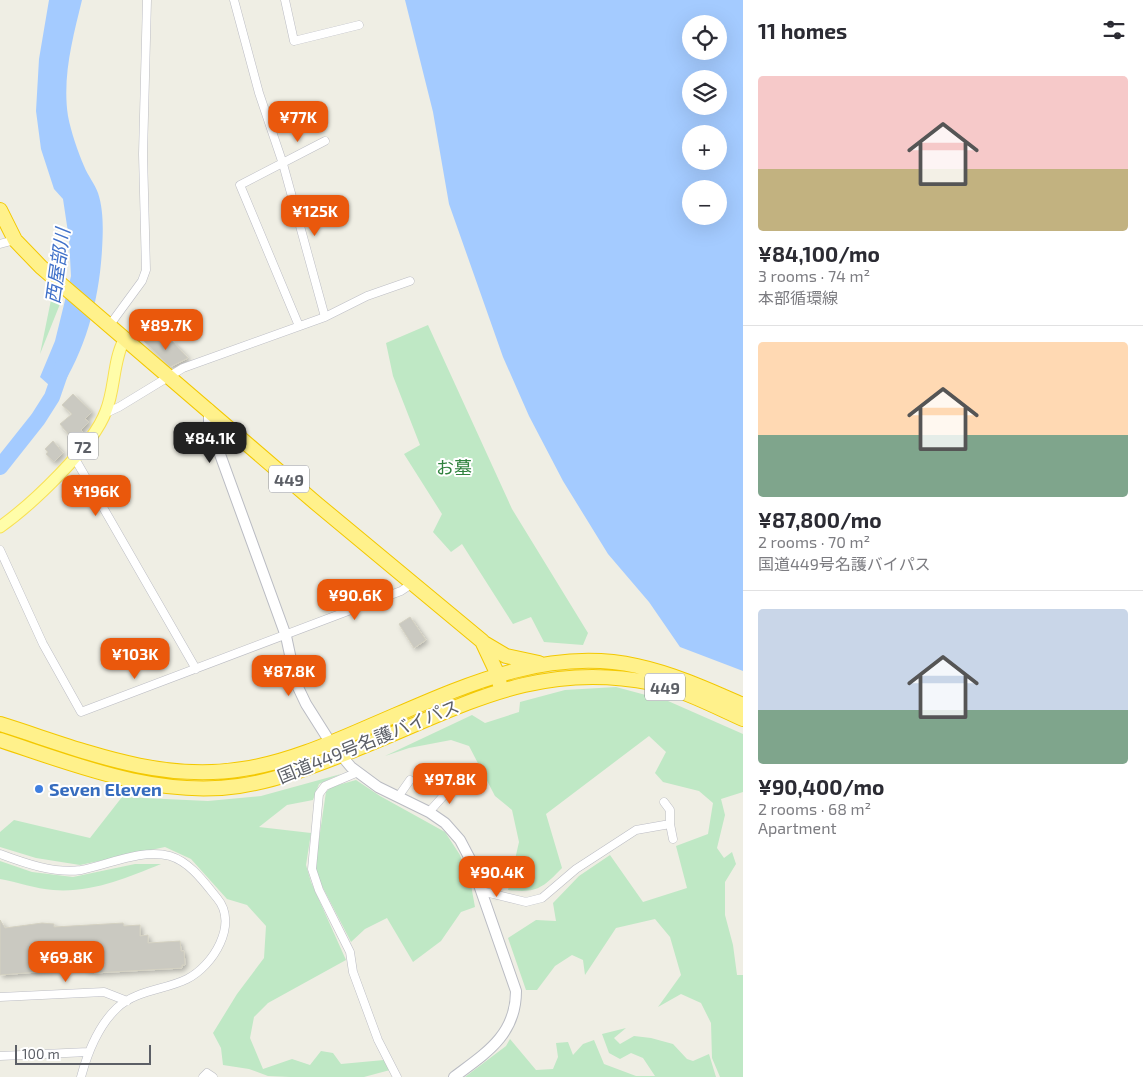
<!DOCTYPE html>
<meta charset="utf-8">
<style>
body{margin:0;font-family:"Exo 2","Noto Sans JP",sans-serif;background:#f7f7f7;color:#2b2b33;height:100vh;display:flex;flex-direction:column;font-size:19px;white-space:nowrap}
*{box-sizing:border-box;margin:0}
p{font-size:16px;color:#7c7c81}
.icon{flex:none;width:28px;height:28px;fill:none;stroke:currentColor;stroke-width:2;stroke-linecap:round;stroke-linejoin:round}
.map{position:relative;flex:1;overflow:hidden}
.drawer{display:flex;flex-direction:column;background:#fff;width:400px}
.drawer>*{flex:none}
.buttons{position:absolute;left:682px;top:15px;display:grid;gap:10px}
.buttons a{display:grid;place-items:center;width:45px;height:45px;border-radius:50%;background:#fff;box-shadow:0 5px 20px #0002;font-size:25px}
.scale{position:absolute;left:15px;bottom:12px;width:136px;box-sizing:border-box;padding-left:5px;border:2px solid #5c5f66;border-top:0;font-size:14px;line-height:18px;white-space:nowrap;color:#5c5f66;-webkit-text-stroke:4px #fff;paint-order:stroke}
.price{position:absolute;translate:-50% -42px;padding:0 11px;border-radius:10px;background:#ea580c;color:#fff;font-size:16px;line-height:32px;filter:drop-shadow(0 1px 2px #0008)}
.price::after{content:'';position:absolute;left:50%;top:30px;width:15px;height:11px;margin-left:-8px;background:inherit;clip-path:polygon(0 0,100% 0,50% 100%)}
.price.active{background:#222;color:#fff}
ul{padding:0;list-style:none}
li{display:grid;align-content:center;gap:10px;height:265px;padding:0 15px}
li+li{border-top:1px solid #e1e1e2}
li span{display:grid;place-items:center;height:155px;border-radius:5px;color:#555}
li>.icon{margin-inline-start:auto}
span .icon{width:90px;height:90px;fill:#fffc;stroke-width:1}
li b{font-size:21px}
h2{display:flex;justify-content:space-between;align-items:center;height:60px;padding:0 15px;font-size:21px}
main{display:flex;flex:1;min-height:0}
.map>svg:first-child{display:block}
.green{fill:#bfe8c5}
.water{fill:#a4cbff;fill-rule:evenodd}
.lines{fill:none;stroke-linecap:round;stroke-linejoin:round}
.river{stroke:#a4cbff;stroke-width:16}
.building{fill:#cac9c1;stroke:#d4d1c2;filter:url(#shadow)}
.street-casing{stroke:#bcbdc4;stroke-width:9}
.secondary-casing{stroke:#babcc3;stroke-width:12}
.primary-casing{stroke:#f8e054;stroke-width:13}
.highway-casing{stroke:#f3c800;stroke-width:16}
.street{stroke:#fff;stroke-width:8}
.secondary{stroke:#fff;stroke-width:10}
.primary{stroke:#fffda9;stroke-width:11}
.highway{stroke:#fff18b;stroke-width:14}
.shop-dot{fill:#3f7fe0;stroke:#fff;stroke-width:2}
.labels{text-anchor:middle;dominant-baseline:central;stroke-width:4;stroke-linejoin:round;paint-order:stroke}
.shield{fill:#fff;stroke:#8d8f94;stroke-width:1}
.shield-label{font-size:16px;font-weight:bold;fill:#5c5f66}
.park-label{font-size:18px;fill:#30823e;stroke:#fff}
.street-label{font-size:18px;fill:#5c5f66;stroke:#fff}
.shop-label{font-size:18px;font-weight:bold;fill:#366cbe;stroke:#fff;text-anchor:start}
.water-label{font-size:19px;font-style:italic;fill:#4071c9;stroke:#fff}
</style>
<main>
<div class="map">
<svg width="743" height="1077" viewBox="0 0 743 1077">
<defs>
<filter id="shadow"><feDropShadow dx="2.5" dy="2.5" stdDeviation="2.5" flood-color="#0004"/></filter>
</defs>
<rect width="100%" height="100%" fill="#efeee4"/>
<path class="green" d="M53,290L62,299L40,354Z
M428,325L512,509L588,633L583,645L544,642L531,617L513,624L462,544L451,552L433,532L442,514L404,454L420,445L393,376L386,343Z
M616,687L668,701L743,734V792L721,799L725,815L717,848L724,858L732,852L736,864L725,882V915L733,945L737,975H743V1077H720L712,1058L711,1023L701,1003L681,994L658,1007L681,975L670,937L655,919L616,928L585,975L583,960L572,955L555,966L537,990H526L508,938L536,920L556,921L553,903L579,876L610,855L643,902L687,888L676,846L708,834L713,803L699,791L663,782L655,773L666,752L649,736L546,814L562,868C542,889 536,893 508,890L519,842L512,810L495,796L469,746L451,740L409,748L385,756L472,715L485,723L519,712L520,702L565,690Z
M341,774L319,784L313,800L287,805L259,827L311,833L306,865L311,882L346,960L268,1003L254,1017L250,1038L263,1069L292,1059L310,1065L321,1051L333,1053L341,1064L384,1060L390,1070L364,1077H290L268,1076L249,1069L223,1065L221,1048L213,1033L237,994L264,958L266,926L247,905L227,899L191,859L165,847L80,865L36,858L0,847V832L14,820L90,838L122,797L208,801L261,796Z
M356,780L380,796L445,832L460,855L471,885L475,907L461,912L441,941L413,962L387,918L365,929L351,942L321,884L315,866L326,792L331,787Z
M0,861L32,872L73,877L135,864H161C126,878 92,893 53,890C36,889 17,882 0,879Z
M626,1028L614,1038L620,1044L634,1036L651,1038L673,1044L687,1059L693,1061L709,1054L716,1077H465L506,1046L510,1039L536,1070L553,1069L558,1057L556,1043L568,1042L573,1055L583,1044L594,1040L604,1064L636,1076H655L643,1058L631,1053L620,1059L609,1053L602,1034Z"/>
<path class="water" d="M49,0H82C73,37 62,77 68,116C71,132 78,152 84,166C88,176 95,184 98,193C104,211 103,232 102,250C99,301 86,349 58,393L40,377L55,341L71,276L69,239L63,199L54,189L41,149L36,111L39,59Z
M405,0H743V671L680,647L649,602L608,554L563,481L529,416L503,357L449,204L433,112ZM691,24H719V51H691ZM691,79H719V106H691ZM691,134H719V161H691ZM691,189H719V216H691Z"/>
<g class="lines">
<path class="river" d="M0,467L38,419L52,397L62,368"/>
</g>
<path class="building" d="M152,333L157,339L159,337L167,345L172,341L188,358L170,367L144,341Z
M73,394L92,412L85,419L89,422L81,430L83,432L73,440L60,424L72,414L62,405Z
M53,441L63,453L54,462L46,454L48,452L45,449Z
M410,617L426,640L414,648L399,624Z
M0,920L5,928L42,923L54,924V927L123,923L124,926L140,925V936L148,935V943L180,941L181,951H184L185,965H182V968L94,973V970L86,971V968L0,975Z"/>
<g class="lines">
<g class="street-casing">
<path id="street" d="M234,0L259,93L283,164L325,317
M285,0L294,41L359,25
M0,244L15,240
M109,326L142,281L146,270L143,154L147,0
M299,326L240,185L325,141
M106,413L119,407L183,368L325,317L367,296L410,281
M74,457L196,669
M0,550L43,644L81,712L401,591L413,583
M358,772L325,786L319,794L312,869L319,890L350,952L353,972L378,1040L397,1077
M398,797L410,780
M429,812L446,793L459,785
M670,824L673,839
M0,854C24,863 55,874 81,870C108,865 142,848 170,856C190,862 204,882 217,898C239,924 213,966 187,979C165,990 136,990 117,1008C98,1026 88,1051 81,1077
M481,891L526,902L542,898L576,869L636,830L670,824V810L664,802
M0,997L104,992L127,1001
M0,1056L88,1052
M203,1077L207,1073L213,1077"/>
</g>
<g class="secondary-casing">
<path id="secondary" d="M209,409V424L286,636L296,683L306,704L330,742L351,767L378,787L429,812L445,823L460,840L470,859L516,991C516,1035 486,1053 454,1077
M220,454C221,441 226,438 239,435"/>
</g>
<g class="primary-casing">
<path id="primary" d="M0,527C31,505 93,447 106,411C115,389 113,361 124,340"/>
</g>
<g class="highway-casing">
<path id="highway" d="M0,210L15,240L41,267L317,504L482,641L498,675L500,685
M484,643L506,656L539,663
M0,724C80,749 157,783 243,769C285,763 329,744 368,727C453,691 542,645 637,666C674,674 709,690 743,705
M0,740C76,765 157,798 239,786C279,780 316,765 354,750C458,709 535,659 652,683C684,690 714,706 743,719"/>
</g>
<use href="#street" class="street"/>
<use href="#secondary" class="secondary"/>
<use href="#primary" class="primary"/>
<use href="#highway" class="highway"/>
</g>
<circle class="shop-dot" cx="39" cy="789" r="5"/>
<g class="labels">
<g class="shield">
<rect x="68" y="432.5" width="30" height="27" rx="4"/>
<rect x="269" y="465.5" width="40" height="27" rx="4"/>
<rect x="645" y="673.5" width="40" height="27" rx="4"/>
</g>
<g class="shield-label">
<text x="83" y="446">72</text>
<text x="289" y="479">449</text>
<text x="665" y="687">449</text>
</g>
<g class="park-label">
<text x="454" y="467">お墓</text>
</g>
<g class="street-label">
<text transform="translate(368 741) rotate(-22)">国道449号名護バイパス</text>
</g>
<g class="shop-label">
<text x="49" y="789">Seven Eleven</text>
</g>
<g class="water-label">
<text transform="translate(57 266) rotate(-82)">西屋部川</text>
</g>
</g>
</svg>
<div class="buttons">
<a><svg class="icon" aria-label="locate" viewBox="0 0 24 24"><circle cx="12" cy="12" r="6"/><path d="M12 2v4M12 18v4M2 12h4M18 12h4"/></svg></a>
<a><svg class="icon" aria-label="layers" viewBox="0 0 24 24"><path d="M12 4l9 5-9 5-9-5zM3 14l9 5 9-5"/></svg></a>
<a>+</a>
<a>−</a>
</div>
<div class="scale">100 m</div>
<b class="price" style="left:298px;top:143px">¥77K</b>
<b class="price" style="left:315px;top:237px">¥125K</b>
<b class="price" style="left:166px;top:351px">¥89.7K</b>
<b class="price active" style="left:210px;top:464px">¥84.1K</b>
<b class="price" style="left:96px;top:517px">¥196K</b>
<b class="price" style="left:355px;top:621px">¥90.6K</b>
<b class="price" style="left:135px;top:680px">¥103K</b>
<b class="price" style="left:289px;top:697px">¥87.8K</b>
<b class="price" style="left:450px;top:805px">¥97.8K</b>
<b class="price" style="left:497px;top:898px">¥90.4K</b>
<b class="price" style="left:66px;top:983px">¥69.8K</b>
</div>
<section class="drawer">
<h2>11 homes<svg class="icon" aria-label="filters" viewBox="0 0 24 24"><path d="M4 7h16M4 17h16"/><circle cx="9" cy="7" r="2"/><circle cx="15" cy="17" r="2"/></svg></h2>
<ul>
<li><span style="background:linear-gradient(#f6c9c9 60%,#c2b280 0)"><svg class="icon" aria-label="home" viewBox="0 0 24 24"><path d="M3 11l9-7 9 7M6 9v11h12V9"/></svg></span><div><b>¥84,100/mo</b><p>3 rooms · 74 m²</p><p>本部循環線</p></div></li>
<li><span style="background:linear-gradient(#ffd9b3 60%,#7fa58c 0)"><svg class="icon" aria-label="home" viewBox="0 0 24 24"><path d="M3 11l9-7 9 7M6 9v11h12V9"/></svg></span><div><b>¥87,800/mo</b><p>2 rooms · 70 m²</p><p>国道449号名護バイパス</p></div></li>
<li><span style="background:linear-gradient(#c9d6e8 65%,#7fa58c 0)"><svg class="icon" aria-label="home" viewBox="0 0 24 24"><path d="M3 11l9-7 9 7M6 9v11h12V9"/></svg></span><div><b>¥90,400/mo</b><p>2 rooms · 68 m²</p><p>Apartment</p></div></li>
</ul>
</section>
</main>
